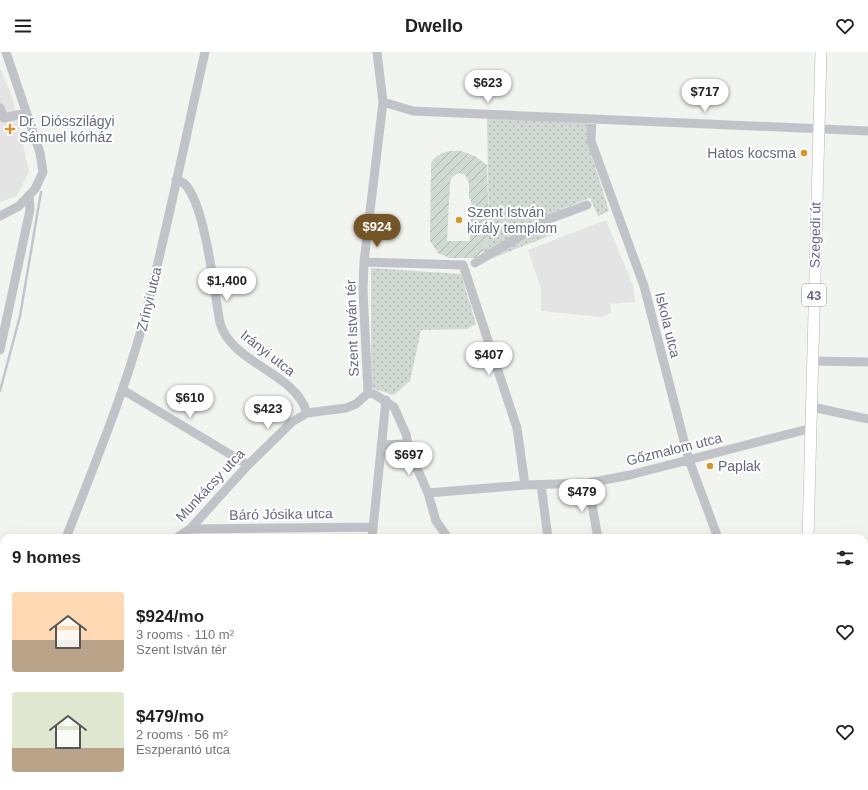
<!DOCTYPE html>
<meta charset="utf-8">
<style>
body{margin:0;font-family:Arial,sans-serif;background:#f2f2f2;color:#202124;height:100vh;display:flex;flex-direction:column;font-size:15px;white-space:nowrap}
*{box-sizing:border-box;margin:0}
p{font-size:13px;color:#757577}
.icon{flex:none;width:22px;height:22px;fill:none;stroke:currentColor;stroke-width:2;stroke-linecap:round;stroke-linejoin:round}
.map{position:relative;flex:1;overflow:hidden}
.side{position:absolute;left:0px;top:482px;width:868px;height:256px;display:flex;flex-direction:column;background:#fff;border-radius:12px 12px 0 0;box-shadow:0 4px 16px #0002}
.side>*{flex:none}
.price{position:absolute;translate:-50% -34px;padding:0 9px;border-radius:14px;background:#fff;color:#222;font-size:13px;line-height:26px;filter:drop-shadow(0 1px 2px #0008)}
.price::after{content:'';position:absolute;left:50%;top:24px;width:12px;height:9px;margin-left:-6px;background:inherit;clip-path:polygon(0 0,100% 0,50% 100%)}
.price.on{background:#735527;color:#fff}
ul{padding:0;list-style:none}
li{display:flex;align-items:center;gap:12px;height:100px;padding:0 12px}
li span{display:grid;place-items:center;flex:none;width:112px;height:80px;border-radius:4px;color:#555}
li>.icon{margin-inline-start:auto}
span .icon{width:48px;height:48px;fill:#fffc;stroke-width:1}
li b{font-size:17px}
h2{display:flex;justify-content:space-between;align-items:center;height:48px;padding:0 12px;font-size:17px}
header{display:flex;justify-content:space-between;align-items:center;height:52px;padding:0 12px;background:#fff;font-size:18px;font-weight:700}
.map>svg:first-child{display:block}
.built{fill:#e3e4e3}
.park{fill:url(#park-dots)}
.garden{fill:url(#garden-furrows);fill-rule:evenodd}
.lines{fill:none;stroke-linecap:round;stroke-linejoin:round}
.stream{stroke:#c1c5ce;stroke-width:2.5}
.major-casing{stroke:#b5b6bb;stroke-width:12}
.minor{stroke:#c2c3c8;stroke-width:9}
.major{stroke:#fff;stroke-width:11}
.poi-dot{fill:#d9952b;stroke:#fff;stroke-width:1.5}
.labels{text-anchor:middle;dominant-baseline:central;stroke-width:4;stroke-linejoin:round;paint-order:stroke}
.shield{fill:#fff;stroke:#9296a5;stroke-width:1}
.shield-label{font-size:13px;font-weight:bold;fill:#64697f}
.poi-label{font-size:14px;fill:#64697f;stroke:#fff;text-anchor:start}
.street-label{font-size:14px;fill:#64697f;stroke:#fff}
</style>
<header><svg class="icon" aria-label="menu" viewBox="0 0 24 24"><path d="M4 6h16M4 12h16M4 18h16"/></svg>Dwello<svg class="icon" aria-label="heart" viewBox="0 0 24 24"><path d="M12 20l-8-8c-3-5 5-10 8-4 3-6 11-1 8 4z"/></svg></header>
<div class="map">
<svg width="868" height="738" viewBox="0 0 868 738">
<defs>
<pattern id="park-dots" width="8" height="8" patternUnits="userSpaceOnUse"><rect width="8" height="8" fill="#d1dad2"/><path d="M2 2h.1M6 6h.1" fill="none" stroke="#adb5b0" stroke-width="1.8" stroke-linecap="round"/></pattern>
<pattern id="garden-furrows" width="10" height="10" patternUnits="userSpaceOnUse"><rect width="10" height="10" fill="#d1dad2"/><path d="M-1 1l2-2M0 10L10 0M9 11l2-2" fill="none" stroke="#adb5b0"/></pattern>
</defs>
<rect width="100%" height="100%" fill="#f2f4f0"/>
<path class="built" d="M0,16L12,45L29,119L17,144L0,150Z
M606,168L633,234L635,250L610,252L611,261L602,265L541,259V236L528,198Z"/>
<path class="park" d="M487,66L588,70L587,89L609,159L598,164L590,146L547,163L554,182L493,206L482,200L489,185Z
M371,216L461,222L476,272L467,277L421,278L410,329L394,343L371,336Z"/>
<path class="garden" d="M461,99L475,104L487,113L489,185L482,200L475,206H449L438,201L430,189L431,111C438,100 448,98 461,99ZM459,121L465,123L469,131V147H471L470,189H447L450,131L452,125Z"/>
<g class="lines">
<path class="stream" d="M0,339L20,264L41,140"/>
<g class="major-casing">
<path id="major" d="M808,486L821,0
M0,660L4,657
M780,738L781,734"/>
</g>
<path class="minor" d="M383,50L413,59L868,79
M0,56L4,66L26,61
M592,67L591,89L644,234L689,408L718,486
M176,128C182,129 185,131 188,136C206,161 214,238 220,271C232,312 295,320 307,361
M0,164L19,154L35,137L43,120L40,101L6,0
M364,210L463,213L517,376L525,433
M475,211L549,167L587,153
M0,298L30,158L29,143
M813,309L868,310
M123,338L248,413
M368,341L363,238L364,210L383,50L377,0
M812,355L868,367
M381,393L408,392
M588,431L598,486
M541,433L548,486
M428,441L525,433L588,431L630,423L812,376
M190,477L373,475
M66,486C93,416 122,347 142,275C166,184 184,92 205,0
M176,486L190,477L248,413L292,370L307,361L346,356L356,352L368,341L374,342L394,355L406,382L409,398L428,441L436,469L448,486
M372,486L386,348
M864,535H868
M482,734L484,738
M654,734V738
M33,738V734
M105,738L106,734
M326,738L327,734
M527,738V734"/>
<use href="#major" class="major"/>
</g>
<g class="poi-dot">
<path d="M8 71h4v4h4v4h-4v4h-4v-4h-4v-4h4z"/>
<circle cx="804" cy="101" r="4"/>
<circle cx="459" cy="168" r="4"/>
<circle cx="710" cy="414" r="4"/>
</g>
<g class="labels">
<rect class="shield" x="802" y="232" width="24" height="22" rx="3"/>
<g class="shield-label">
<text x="814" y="243">43</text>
</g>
<g class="poi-label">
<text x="19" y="69">Dr. Diósszilágyi<tspan x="19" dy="16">Sámuel kórház</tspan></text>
<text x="796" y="101" text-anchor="end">Hatos kocsma</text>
<text x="467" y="160">Szent István<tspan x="467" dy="16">király templom</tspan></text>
<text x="718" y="414">Paplak</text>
</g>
<g class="street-label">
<text transform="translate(815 183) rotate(-89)">Szegedi út</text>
<text transform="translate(149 247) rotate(-76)">Zrínyi utca</text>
<text transform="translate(668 273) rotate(76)">Iskola utca</text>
<text transform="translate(352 276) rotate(-92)">Szent István tér</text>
<text transform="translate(268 301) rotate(38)">Irányi utca</text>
<text transform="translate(674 397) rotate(-14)">Gőzmalom utca</text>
<text transform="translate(210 433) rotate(-47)">Munkácsy utca</text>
<text transform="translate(281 462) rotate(-1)">Báró Jósika utca</text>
</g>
</g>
</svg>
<b class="price" style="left:488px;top:52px">$623</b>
<b class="price" style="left:705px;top:61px">$717</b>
<b class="price on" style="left:377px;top:196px">$924</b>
<b class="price" style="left:227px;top:250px">$1,400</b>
<b class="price" style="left:489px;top:324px">$407</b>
<b class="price" style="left:190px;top:367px">$610</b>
<b class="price" style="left:268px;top:378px">$423</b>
<b class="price" style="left:409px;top:424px">$697</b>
<b class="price" style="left:582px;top:461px">$479</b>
<section class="side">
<h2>9 homes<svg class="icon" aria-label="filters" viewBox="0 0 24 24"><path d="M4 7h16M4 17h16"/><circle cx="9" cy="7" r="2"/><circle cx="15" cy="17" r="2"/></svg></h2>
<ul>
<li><span style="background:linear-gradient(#ffd9b3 60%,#b9a48a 0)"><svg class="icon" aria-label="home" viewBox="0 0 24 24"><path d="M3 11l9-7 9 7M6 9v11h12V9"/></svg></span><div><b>$924/mo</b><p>3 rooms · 110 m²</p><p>Szent István tér</p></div><svg class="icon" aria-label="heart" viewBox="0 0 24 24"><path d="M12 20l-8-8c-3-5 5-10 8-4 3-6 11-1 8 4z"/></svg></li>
<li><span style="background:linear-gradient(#dfe7d0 70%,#b9a48a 0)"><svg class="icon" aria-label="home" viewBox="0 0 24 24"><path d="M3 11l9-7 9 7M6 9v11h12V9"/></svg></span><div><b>$479/mo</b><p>2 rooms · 56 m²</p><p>Eszperantó utca</p></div><svg class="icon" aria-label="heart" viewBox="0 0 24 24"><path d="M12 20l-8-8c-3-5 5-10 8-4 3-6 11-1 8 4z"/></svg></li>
</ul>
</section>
</div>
